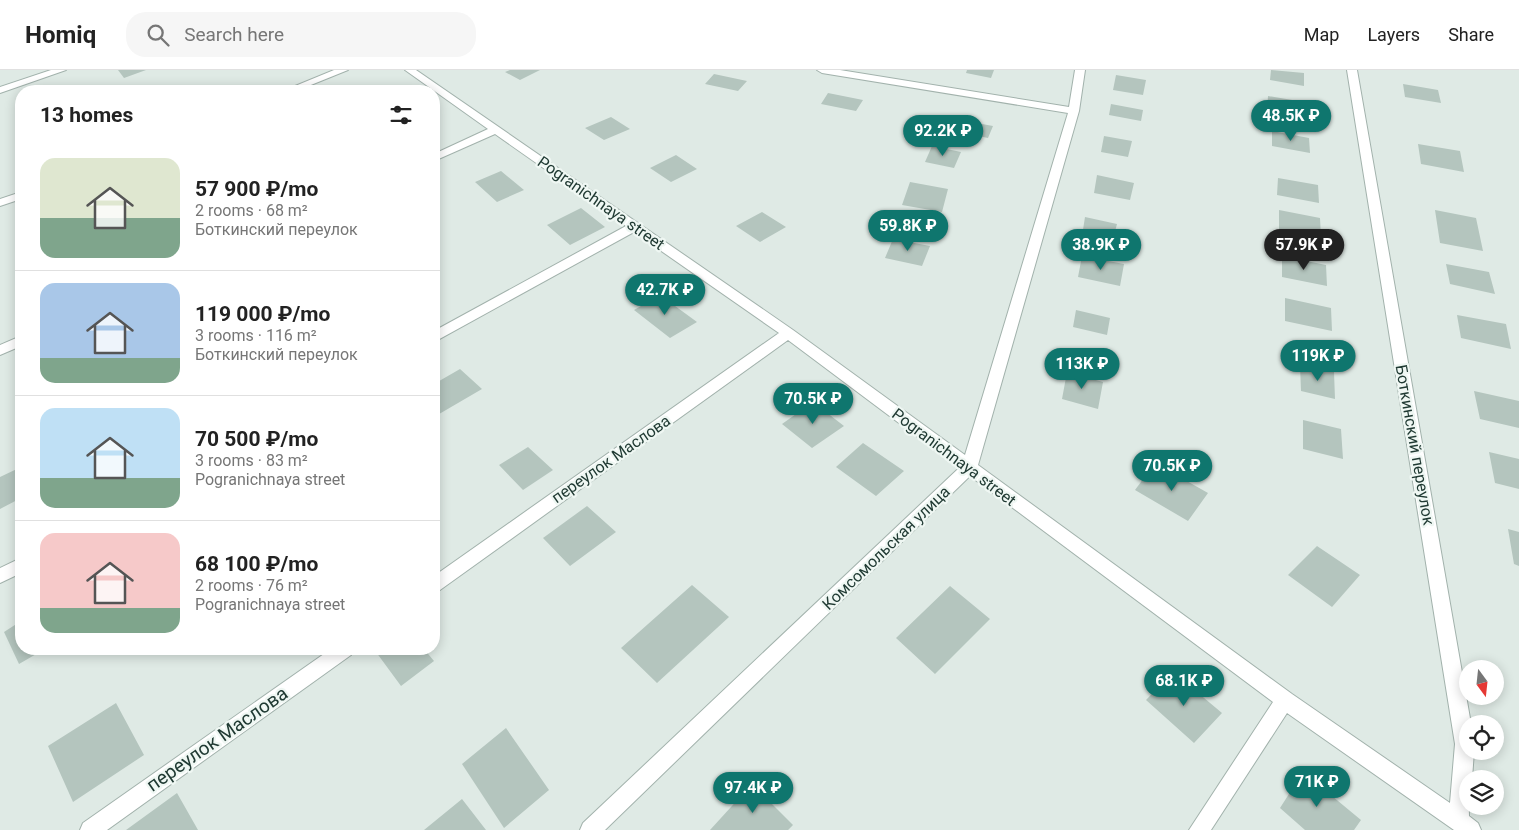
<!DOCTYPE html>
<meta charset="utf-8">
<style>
body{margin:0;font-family:Roboto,sans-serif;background:#f6f6f6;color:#222;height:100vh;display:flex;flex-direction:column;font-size:19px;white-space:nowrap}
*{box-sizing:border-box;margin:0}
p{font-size:16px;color:#767676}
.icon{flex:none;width:28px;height:28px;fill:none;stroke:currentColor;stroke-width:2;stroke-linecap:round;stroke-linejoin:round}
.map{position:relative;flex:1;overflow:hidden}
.drawer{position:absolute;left:15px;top:15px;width:425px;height:570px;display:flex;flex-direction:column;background:#fff;border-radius:20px;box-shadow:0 2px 12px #0003}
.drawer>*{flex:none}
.needle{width:32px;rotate:165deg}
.fabs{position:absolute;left:1459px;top:590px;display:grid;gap:10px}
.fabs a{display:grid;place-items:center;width:45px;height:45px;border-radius:50%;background:#fff;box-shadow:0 2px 12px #0003;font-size:25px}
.price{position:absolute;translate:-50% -42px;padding:0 11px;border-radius:18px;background:#0f766e;color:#fff;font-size:16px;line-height:32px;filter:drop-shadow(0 1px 2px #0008)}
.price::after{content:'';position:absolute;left:50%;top:30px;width:15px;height:11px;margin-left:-8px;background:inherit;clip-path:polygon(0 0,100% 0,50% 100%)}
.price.on{background:#222;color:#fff}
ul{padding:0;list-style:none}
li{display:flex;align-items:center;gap:15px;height:125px;padding:0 25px}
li+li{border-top:1px solid #e0e0e0}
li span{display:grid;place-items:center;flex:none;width:140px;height:100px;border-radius:15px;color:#555}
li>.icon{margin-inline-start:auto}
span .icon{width:60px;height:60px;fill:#fffc;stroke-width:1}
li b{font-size:21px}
h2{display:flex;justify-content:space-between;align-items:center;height:60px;padding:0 25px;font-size:21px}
header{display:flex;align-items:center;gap:30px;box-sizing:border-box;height:70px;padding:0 25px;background:#fff;border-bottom:1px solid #e0e0e0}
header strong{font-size:24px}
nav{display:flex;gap:28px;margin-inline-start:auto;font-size:18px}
.search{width:350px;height:45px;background:#f6f6f6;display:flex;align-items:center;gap:12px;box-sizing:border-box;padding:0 18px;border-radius:20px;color:#767676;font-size:19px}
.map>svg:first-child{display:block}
.building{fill:#b4c5be}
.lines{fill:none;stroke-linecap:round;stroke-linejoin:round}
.street-casing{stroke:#a2b2ac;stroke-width:2}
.street{fill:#fff;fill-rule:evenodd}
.labels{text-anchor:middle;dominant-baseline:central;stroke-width:4.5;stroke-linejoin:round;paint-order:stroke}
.street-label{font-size:16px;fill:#203a33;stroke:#eff7f3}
.near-street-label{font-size:19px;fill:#203a33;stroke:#eff7f3}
</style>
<header>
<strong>Homiq</strong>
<div class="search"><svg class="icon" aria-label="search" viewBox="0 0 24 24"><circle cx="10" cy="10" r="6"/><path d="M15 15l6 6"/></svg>Search here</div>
<nav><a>Map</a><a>Layers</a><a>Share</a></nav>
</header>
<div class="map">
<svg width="1519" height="760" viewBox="0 0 1519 760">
<rect width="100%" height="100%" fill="#dfeae5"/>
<path class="building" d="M118,0H146L124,8Z
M510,0H540L520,10L505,2Z
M967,0H994L991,8L966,3Z
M1271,0L1304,3V16L1270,10Z
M714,4L747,11L738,21L705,14Z
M1116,5L1146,10L1143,25L1113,20Z
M1403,14L1438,20L1441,33L1405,27Z
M828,23L863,30L856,41L821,34Z
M1268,26L1310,33V49L1267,41Z
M1111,34L1143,40L1141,51L1109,45Z
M611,47L630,59L604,70L585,58Z
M955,49L993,56L988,68L950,60Z
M1272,61L1309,68L1310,83L1272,76Z
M1104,66L1132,71L1128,87L1101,82Z
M1418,74L1460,81L1464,102L1421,94Z
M932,76L961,82L954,98L925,92Z
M676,85L697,99L671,112L650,98Z
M501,101L524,120L497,132L475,112Z
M1097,105L1134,113L1130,130L1094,123Z
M1278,108L1318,115L1319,133L1277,125Z
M910,112L948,119L942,142L902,135Z
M581,138L605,157L570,175L547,155Z
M1279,140L1320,148L1321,167L1279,159Z
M1435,140L1476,148L1483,181L1440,173Z
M762,142L786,157L760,172L736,156Z
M1085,147L1117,154L1112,173L1082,166Z
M893,169L930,176L922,196L885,188Z
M1082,186L1124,194L1120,216L1078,207Z
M1282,186L1326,195L1327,216L1282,207Z
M1446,194L1489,202L1495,224L1450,214Z
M660,225L697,252L670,268L634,240Z
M1285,228L1331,238L1332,261L1285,251Z
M1076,240L1110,248L1107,265L1073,257Z
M1457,245L1506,254L1511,279L1461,268Z
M1300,295L1334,302L1335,329L1301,321Z
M460,299L482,319L434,347V314Z
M1067,302L1103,312L1098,339L1062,329Z
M1474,321L1519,331V358L1480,349Z
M813,332L844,356L812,378L782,354Z
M1303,350L1341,359L1343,389L1303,379Z
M863,373L904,401L876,426L836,397Z
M528,377L553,400L523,420L499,395Z
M1489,382L1519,389V419L1495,413Z
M1155,393L1208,423L1188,451L1135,420Z
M21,397V428L0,439V407Z
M587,436L616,462L570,496L543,468Z
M1508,459L1519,462V496L1514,494Z
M1317,476L1360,505L1332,537L1288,505Z
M692,515L729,547L657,613L621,578Z
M950,516L990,549L935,604L896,568Z
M21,551V579H45L19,594L4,562Z
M381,579H424L434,591L401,616L376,582Z
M1173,602L1222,643L1194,673L1146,630Z
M116,633L144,685L73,732L48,676Z
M506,658L549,720L504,758L462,694Z
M1303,702L1361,750L1354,760H1305L1280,738Z
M752,714L793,755L788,760H710Z
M177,723L198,760H126Z
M462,729L486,760H424Z"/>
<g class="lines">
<g class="street-casing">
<path id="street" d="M51,0H66L0,23V17Z
M334,0H348L296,21H283Z
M405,0H416L793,260L965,385L1068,43L822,3L817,0H840L1069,37L1075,0H1085L1079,41L978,395L1292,624L1450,733L1455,674L1347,0H1357L1471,654H1468V681H1474L1472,709H1468L1469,746L1478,753L1481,760H1454L1287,643L1211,760H1189L1273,632L970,406L605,760H580L583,753L959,398L788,270L440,520L434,522V506L779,263L634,162L434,272V261L626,156L495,64L434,91V84L488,59Z
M21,122V129L0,136V129Z
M21,266V276L0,285V275Z
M21,488V503L0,513V498Z
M331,579H354L351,585L107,760H80L83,753Z"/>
</g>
<use href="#street" class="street"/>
</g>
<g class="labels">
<g class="street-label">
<text transform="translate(601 133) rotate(35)">Pogranichnaya street</text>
<text transform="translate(1415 375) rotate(80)">Боткинский переулок</text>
<text transform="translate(954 387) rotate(37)">Pogranichnaya street</text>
<text transform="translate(611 389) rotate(-35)">переулок Маслова</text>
<text transform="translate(886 478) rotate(-44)">Комсомольская улица</text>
</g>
<g class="near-street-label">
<text transform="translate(217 669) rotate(-35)">переулок Маслова</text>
</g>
</g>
</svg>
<div class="fabs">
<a><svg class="needle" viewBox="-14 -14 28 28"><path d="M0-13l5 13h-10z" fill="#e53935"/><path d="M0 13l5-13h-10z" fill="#767676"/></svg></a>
<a><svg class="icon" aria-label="locate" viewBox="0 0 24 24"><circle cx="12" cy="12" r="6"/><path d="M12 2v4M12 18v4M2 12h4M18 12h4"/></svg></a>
<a><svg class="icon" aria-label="layers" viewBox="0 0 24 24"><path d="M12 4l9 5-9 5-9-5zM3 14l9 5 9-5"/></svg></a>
</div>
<b class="price" style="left:1291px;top:72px">48.5K ₽</b>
<b class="price" style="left:943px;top:87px">92.2K ₽</b>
<b class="price" style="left:908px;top:182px">59.8K ₽</b>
<b class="price" style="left:1101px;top:201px">38.9K ₽</b>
<b class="price on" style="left:1304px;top:201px">57.9K ₽</b>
<b class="price" style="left:665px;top:246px">42.7K ₽</b>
<b class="price" style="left:1318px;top:312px">119K ₽</b>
<b class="price" style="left:1082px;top:320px">113K ₽</b>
<b class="price" style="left:813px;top:355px">70.5K ₽</b>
<b class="price" style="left:1172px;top:422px">70.5K ₽</b>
<b class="price" style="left:1184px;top:637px">68.1K ₽</b>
<b class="price" style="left:1317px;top:738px">71K ₽</b>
<b class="price" style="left:753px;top:744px">97.4K ₽</b>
<section class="drawer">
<h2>13 homes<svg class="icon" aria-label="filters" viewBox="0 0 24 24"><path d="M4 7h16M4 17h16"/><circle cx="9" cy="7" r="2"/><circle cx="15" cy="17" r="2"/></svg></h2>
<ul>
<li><span style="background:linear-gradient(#dfe7d0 60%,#7fa58c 0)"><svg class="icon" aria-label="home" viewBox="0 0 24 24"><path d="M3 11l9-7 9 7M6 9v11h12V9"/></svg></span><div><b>57 900 ₽/mo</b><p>2 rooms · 68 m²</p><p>Боткинский переулок</p></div></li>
<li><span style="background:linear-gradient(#a9c7e8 75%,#7fa58c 0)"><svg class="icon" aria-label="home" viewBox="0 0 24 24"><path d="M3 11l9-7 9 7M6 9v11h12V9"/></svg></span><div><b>119 000 ₽/mo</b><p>3 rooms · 116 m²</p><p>Боткинский переулок</p></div></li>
<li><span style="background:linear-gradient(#bfe0f5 70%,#7fa58c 0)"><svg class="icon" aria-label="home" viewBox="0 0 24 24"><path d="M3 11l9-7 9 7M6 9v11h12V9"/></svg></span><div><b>70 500 ₽/mo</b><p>3 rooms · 83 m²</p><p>Pogranichnaya street</p></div></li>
<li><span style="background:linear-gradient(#f6c9c9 75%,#7fa58c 0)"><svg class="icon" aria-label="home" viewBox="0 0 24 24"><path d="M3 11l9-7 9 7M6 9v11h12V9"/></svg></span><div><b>68 100 ₽/mo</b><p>2 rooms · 76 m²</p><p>Pogranichnaya street</p></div></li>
</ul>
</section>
</div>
